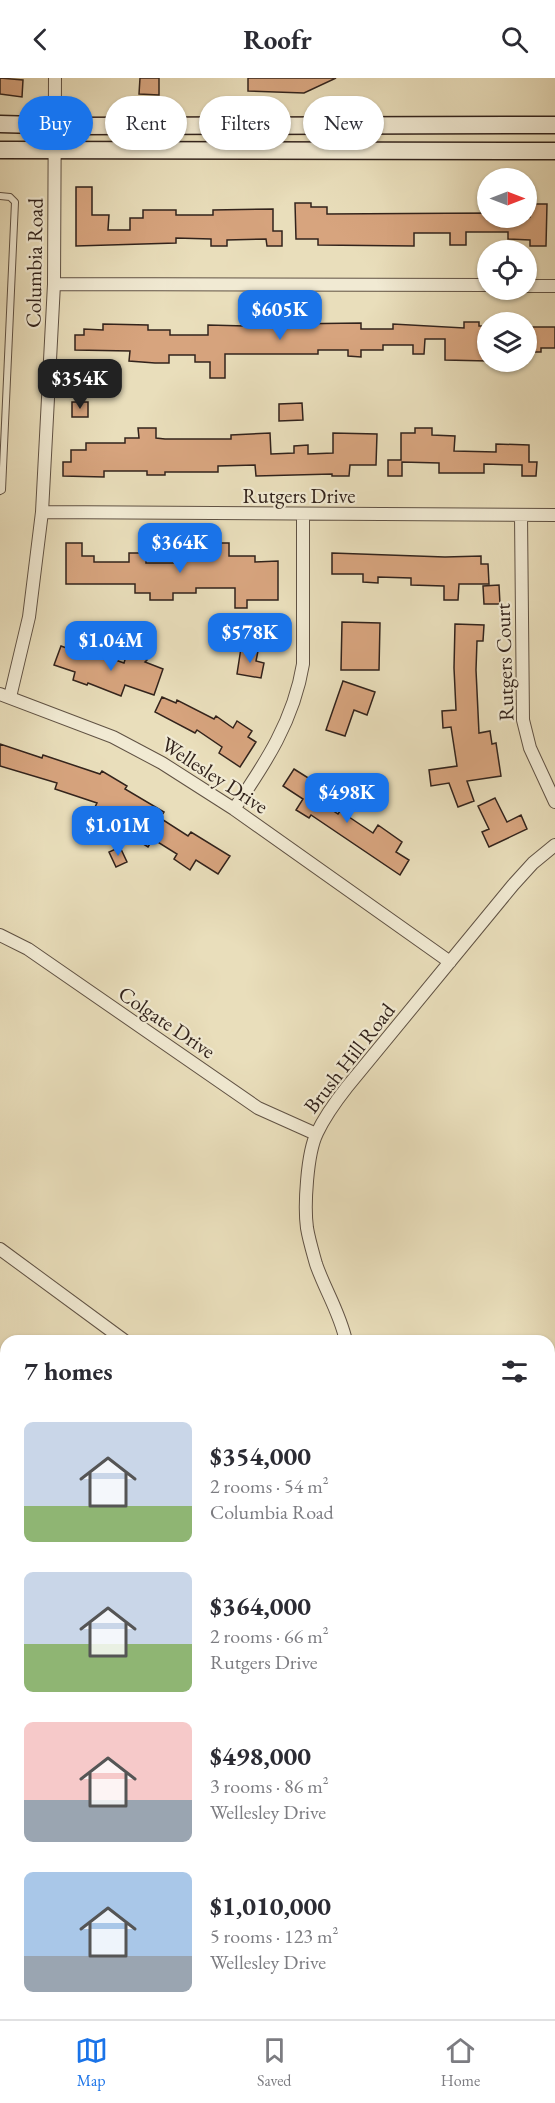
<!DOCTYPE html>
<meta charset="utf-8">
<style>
body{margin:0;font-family:"EB Garamond",serif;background:#f2f2f3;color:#2b2b33;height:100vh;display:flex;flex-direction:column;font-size:22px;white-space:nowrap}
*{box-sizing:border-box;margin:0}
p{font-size:20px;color:#7c7c81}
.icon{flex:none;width:33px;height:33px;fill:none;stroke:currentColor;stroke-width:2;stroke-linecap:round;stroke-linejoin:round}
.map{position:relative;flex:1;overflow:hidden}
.side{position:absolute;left:0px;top:1257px;width:555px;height:684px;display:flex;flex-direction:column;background:#fff;border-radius:18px 18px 0 0;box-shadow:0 2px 4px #0004}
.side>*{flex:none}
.top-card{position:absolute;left:18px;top:18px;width:519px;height:54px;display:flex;gap:12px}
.needle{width:39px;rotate:90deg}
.tools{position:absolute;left:477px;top:90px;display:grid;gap:12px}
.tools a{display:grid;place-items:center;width:60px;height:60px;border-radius:50%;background:#fff;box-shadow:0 2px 4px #0004;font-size:30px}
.price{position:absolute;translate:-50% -51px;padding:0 14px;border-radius:12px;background:#1a73e8;color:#fff;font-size:20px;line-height:39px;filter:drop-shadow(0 2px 3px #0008)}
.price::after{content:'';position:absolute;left:50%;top:36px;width:18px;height:14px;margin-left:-9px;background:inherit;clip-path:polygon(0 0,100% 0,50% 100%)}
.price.on{background:#222;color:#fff}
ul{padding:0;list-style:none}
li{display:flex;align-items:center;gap:18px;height:150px;padding:0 24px}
li span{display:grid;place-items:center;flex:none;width:168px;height:120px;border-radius:9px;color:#555}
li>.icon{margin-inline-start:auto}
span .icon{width:72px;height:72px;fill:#fffc;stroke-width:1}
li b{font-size:26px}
h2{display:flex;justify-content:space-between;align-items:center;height:72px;padding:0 24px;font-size:26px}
.chip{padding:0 21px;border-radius:27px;background:#fff;box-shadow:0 2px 4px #0004;font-size:21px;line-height:54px}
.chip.on{background:#1a73e8;color:#fff}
header{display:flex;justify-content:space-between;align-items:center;height:78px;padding:0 24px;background:#fff;font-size:27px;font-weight:700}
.tab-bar{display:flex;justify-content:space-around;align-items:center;height:84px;border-top:2px solid #e1e1e2;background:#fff;font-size:16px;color:#7c7c81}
.tab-bar a{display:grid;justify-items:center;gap:3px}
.tab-bar .on{color:#1a73e8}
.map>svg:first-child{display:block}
.green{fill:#bebf8b;stroke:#787154;stroke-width:1.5}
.building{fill:#d7a47e;stroke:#32231c;stroke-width:1.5}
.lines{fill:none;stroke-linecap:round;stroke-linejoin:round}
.service-casing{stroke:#605244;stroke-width:8}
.minor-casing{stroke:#605244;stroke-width:14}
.secondary-casing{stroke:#32231c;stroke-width:19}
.path{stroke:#32231c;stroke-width:2;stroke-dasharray:4.5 3;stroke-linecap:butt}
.service{stroke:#f1ead3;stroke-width:6}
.minor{stroke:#f1ead3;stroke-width:12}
.secondary{stroke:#f1ead3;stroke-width:16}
.labels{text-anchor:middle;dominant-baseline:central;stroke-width:4.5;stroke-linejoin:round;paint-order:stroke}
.street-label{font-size:21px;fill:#32231c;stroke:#f1ead3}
</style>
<header><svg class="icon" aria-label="back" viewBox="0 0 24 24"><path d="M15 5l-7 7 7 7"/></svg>Roofr<svg class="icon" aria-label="search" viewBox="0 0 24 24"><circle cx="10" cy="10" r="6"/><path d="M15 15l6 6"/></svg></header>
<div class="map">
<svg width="555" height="1941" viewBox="0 0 555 1941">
<rect width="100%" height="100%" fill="#e9debb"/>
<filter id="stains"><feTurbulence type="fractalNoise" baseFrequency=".00333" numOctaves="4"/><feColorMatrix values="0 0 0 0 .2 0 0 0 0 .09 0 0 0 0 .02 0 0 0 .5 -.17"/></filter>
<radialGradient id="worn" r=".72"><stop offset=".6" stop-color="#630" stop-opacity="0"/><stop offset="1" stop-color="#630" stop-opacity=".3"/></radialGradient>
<path class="green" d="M555,1748V1941H0V1855L6,1854V1935H549V1750Z"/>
<path class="building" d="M0,0L23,2L22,19L0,16Z
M140,0H159V17L139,16Z
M248,0H336L304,15L248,13Z
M76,109H92V137H109L108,152H130V140H143V132H176V137H213V132L273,131V153H282V168H267L266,161L227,162V168H211V161L176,160V165L76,168Z
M295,125H311V129H327V136L488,135V140L530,139V126H547L546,168H530V162L508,161V154H466V167H450V155H414V168L318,167V161H296Z
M464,244H479V248H488V283L445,282V261H425L424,276H413V267H383V272H361V279L348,278V272H318V276H225V300H210V284H195V277H169V285H155L129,283L130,273L75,272V257H84V251L103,252V246L148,247V252H170V257H208V247L286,249V246L361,245V251H393V246L464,250Z
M526,249H555V270H541V274H526Z
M72,324H88V339H72Z
M302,325L303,342L279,343V326Z
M138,350H156V360L165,361H231V357L270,355L271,376L294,375V368L308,367V376L333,375V355L377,356L376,387H350L349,398H332V396L256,398L255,387L218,388V394H165V397H147V393H104V399L63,398V384H71V372H86V365H125V360H139Z
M415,350H432V357L455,358L454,373L496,374V366L529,367V384H537L536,398H522V387L484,386V395H439V385L402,384V398H388V382H401V355H415Z
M66,465H82V478H94V484H129V475H146V485H184V477H215V465H229V478H255V484L278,483V522H247V530H235V510H196V515H173V522H150V515H135V506H66Z
M332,475L445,479L481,478V486H488L489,506H459L458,522H444V508L411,507V500L378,499V505L363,504V496H332Z
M499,507L500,526H484L483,508Z
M342,544L380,545L379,592H341Z
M455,546L484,547L483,563H477L476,592L479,655L490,653L492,666L496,665L501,698L467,703L474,723L458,729L449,705L431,708L429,692L457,688L451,649L443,650L442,633L456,632L454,590Z
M61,568L94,580L95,575L124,585L127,575L147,582L145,584L163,591L154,617L125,607L121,618L88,605L87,607L73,602L75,594L54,587Z
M241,570L258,573L256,583L264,585L261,600L237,596Z
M343,603L375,614L367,637L354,632L345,658L326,652Z
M162,619L176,625L177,622L214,641L216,638L233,650L237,643L252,653L248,659L256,664L240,689L219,675L222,669L197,652L195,655L155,634Z
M0,666L42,680L43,677L100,696L102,693L127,708L125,711L164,734L160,740L188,758L191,754L230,778L218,796L196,782L190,792L174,781L177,776L153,761L148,769L124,754L127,748L95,729L97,725L55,711L57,705L0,688Z
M294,691L321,708L314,720L338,736L340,733L373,755L378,747L402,764L396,774L409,782L400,797L311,737L309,740L296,732L303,721L283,708Z
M495,720L507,744L521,737L527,751L489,769L482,754L489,751L478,728Z
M120,769L127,784L116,789L109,774Z"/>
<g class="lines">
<g class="service-casing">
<path id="service" d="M0,118L10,119L15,124L2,412L0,413"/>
</g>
<g class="minor-casing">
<path id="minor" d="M54,206L488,207
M526,208H555
M42,434L555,437
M521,437L523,642L530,670L555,724
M0,616L113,659L162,685L234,731L450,884
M10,619L29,539L42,434L54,206L55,0
M234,731C265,686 294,642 303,586V437
M0,857L28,871L258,1030L316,1056
M0,1171L125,1263
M346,1263C340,1235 325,1212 316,1186C313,1175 309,1162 307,1150C304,1128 307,1075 317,1055C325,1038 336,1023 347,1009L513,807L533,785L555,767
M549,1324L555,1325
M0,1715L6,1714"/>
</g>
<g class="secondary-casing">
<path id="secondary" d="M0,46L74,48L555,47
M0,72L555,73"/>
</g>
<path class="path" d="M0,1874H6
M0,1905L6,1912
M26,1935L32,1941
M467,1935L468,1941
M53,1941L58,1935"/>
<use href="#service" class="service"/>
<use href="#minor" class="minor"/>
<use href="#secondary" class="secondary"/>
</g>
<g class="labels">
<g class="street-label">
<text transform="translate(34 185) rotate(-89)">Columbia Road</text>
<text x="299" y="417">Rutgers Drive</text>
<text transform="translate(504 584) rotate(-92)">Rutgers Court</text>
<text transform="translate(215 697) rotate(33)">Wellesley Drive</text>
<text transform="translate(167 944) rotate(34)">Colgate Drive</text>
<text transform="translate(349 980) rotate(-52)">Brush Hill Road</text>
</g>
</g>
<rect width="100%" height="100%" filter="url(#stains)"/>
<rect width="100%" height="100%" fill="url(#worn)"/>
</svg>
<div class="tools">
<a><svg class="needle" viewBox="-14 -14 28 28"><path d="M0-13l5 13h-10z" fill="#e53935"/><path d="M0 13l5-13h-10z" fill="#7c7c81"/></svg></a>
<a><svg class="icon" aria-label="locate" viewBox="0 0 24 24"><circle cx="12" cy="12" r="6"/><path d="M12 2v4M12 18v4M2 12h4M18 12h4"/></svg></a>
<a><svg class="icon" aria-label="layers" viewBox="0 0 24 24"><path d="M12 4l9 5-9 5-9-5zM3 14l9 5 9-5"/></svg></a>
</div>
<b class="price" style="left:280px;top:263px">$605K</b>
<b class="price on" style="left:80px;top:332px">$354K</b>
<b class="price" style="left:180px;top:496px">$364K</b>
<b class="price" style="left:250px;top:586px">$578K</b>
<b class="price" style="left:111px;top:594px">$1.04M</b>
<b class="price" style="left:347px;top:746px">$498K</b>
<b class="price" style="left:118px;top:779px">$1.01M</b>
<div class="top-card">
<a class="chip on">Buy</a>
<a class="chip">Rent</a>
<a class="chip">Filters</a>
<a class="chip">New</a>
</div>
<section class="side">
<h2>7 homes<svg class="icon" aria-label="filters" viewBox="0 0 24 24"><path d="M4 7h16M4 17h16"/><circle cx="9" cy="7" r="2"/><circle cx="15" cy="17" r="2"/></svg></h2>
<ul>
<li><span style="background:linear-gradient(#c9d6e8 70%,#8fb573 0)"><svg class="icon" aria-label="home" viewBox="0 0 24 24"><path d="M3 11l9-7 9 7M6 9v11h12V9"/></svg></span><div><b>$354,000</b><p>2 rooms · 54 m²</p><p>Columbia Road</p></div></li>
<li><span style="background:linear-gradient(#c9d6e8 60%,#8fb573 0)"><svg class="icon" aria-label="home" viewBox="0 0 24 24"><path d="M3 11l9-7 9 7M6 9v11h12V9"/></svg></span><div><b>$364,000</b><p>2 rooms · 66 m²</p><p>Rutgers Drive</p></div></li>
<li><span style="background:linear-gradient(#f6c9c9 65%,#9aa5b1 0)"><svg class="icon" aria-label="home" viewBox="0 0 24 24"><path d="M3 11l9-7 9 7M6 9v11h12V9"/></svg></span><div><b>$498,000</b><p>3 rooms · 86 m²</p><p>Wellesley Drive</p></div></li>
<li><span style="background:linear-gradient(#a9c7e8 70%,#9aa5b1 0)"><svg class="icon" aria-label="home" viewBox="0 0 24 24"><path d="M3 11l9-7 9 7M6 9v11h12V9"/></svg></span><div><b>$1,010,000</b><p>5 rooms · 123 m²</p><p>Wellesley Drive</p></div></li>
</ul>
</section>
</div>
<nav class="tab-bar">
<a class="on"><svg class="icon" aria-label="map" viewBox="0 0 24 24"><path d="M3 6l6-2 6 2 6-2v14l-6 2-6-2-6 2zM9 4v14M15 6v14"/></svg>Map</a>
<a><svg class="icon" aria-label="saved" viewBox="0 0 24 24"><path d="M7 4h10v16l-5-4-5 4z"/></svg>Saved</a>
<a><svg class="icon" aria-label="home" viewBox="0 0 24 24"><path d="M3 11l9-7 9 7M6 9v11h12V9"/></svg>Home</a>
</nav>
